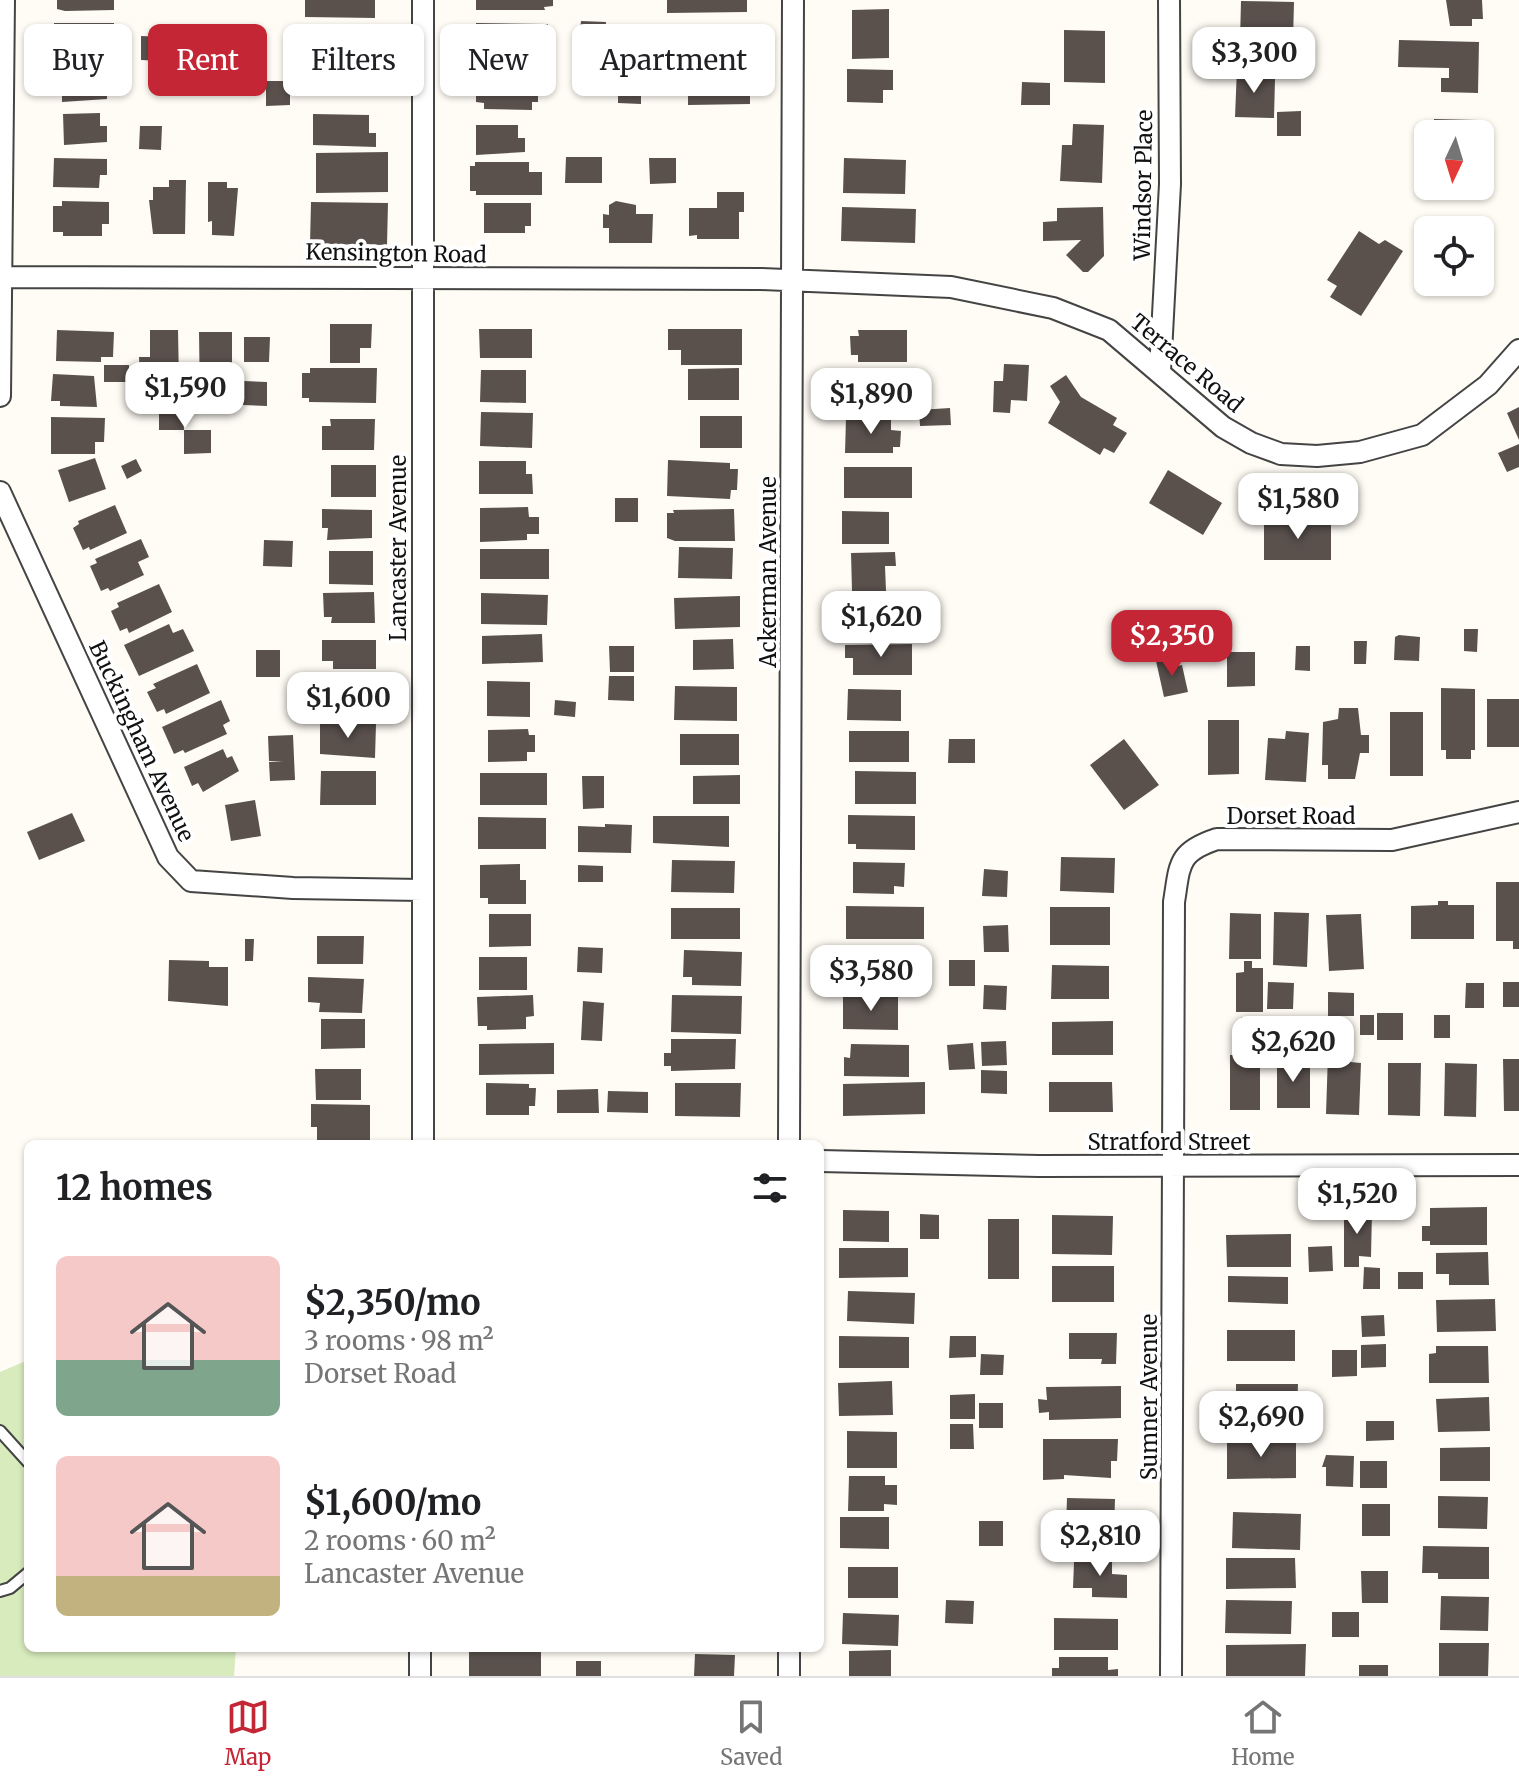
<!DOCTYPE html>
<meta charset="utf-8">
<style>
body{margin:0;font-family:Merriweather,serif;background:#f2f2f2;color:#202124;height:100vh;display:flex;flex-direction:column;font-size:30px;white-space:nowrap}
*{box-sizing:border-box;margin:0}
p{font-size:26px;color:#757577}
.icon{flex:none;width:44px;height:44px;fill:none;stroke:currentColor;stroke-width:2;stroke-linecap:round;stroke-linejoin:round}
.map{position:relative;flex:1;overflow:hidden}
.panel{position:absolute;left:24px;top:1140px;width:800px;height:512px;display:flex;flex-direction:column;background:#fff;border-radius:12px;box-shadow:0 2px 6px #0004}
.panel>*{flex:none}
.banner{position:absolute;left:24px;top:24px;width:800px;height:72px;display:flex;gap:16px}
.needle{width:52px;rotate:184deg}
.controls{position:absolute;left:1414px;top:120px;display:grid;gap:16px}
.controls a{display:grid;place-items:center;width:80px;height:80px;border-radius:12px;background:#fff;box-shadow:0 2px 6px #0004;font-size:40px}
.price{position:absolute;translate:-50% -68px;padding:0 18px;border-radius:16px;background:#fff;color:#222;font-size:26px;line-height:52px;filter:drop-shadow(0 2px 4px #0008)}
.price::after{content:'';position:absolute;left:50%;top:48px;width:24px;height:18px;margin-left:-12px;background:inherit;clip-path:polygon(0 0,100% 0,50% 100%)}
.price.selected{background:#c42636;color:#fff}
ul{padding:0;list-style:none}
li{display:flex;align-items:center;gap:24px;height:200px;padding:0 32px}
li span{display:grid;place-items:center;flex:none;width:224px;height:160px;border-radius:12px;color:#555}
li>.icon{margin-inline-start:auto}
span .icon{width:96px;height:96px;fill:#fffc;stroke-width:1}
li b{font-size:34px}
h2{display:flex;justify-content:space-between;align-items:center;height:96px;padding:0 32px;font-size:34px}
.chip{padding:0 28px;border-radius:12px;background:#fff;box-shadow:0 2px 6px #0004;font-size:28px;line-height:72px}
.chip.selected{background:#c42636;color:#fff}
.tabs{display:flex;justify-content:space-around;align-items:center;height:112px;border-top:2px solid #e0e0e0;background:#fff;font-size:22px;color:#757577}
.tabs a{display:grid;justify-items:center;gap:4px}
.tabs .selected{color:#c42636}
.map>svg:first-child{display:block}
.green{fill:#d7ebbd}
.building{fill:#5a514d}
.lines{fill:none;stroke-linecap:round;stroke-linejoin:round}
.service-casing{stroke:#444;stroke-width:14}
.minor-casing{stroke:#444;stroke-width:24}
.service{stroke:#fff;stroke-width:10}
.minor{stroke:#fff;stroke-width:20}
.labels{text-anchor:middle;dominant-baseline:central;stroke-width:8;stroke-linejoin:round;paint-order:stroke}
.street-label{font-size:22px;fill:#111;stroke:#fff}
</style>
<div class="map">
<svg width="1519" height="1676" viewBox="0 0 1519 1676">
<rect width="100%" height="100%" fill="#fffcf5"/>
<path class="green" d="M28,1360V1648H236L234,1676H0V1372Z"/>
<path class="building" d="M57,0H114V10L65,11L57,9Z
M305,0H375V18L305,17Z
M476,0H553V6L544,7L545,10H476Z
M667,0H747V12L667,13Z
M1446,0H1482L1483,19H1472V26H1450Z
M1241,1L1294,2L1293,41L1240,40Z
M889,9V58L852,59V10Z
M581,21L606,22L604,61L577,60Z
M54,23H114L113,48H105V56H60V49H54Z
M476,23L548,24L547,52H521V59L482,58L483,33H476Z
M677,24H749V58L677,57V52H669V29H677Z
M322,25L370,26V56L325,52Z
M1064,30L1105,31V83L1064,82Z
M240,35L264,36L263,59L239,58Z
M141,36L166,37L165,61L141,60Z
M1399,40L1479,42L1478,93L1441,92V78H1449V68L1398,67Z
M580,65L605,66L604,90H579Z
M62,66H100V83H107V99L62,102Z
M330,68L369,69L368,95L330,94Z
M1237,68L1262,69V78L1275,79L1274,118L1235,117Z
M740,69V75H750V104L688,105V90H676V70Z
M847,69L893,70V90H883V103L847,102Z
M484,78L531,79V88H538V102H532V110L484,109V103L476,102V83H484Z
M266,81H290V105L266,106Z
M1022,82L1050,83V105H1021Z
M618,88L641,89V104L618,103Z
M1301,111V136H1277V112Z
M100,113V126H107V142L64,145L63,114Z
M313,114L369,115V133H376V147L313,145Z
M1434,119L1477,120V134H1434Z
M1073,124L1104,125L1102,183L1060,181L1062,145H1072Z
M476,125H518V138H525V152L476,155Z
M140,126H162L161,150L139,149Z
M388,152V192L316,193V153Z
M566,157H602V183H565Z
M54,158L107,159V175H100L99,188L53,187Z
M649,158H676V183L650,184Z
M844,158L906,160L905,194L843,193Z
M475,162H529V172H542V195H476V191H470V166H475Z
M169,180H186L185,234H153L149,200H153V187H169Z
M208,182H227V188H238L234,236L212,235V221L208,222Z
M717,192H744V212H739V239H697V235L689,236V208H717Z
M62,201L109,202V224H102V236H63V232H53V206H62Z
M616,201L636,205V214H653L652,243H609V228H603V214L609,215V205Z
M311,202L388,203L387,245L310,244Z
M484,203H531V226H525V233H484Z
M842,207L916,209L915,243L841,241Z
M1103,207L1104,256L1088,272H1083L1066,255L1081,240L1043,241V222L1057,221V208Z
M1359,231L1379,244L1385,240L1403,251L1361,316L1330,297L1337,286L1327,280Z
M330,324H372L371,348H360V363H330Z
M479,329H532V358H480Z
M668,329H742V365H681V350H668Z
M57,330L114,332L113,357H101V362L56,361Z
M150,330H178L179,382H140L139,357H150Z
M858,330H907V362H858V355H851L850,336H859Z
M199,332H232V404H225V411H208L207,404L200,405Z
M244,337H270L269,362H244Z
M1004,364L1029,365L1027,401L1011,400L1010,413L993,412L994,381H1003Z
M104,365H129V382H104Z
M310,368H377L376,403L309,402V398H302V373H310Z
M739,368V400H688V369Z
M481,370H526V403L480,402Z
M908,372V404H859V399H851V377H858V373Z
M53,374L94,376L97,407L60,406V401H51Z
M1066,375L1081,397L1117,418L1113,425L1127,433L1114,453L1104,448L1100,455L1048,423L1060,402L1050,386Z
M243,381L267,382V406L243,405Z
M159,405H183L184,430H211V453L184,454V430H159Z
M1519,407V440L1507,413Z
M950,408L951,425L920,426L919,410Z
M481,412L533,413L532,448L480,446Z
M700,416H742V448H700Z
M51,417L105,418L104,442H95V454H51Z
M846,418L891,419V430L901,431L900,447H893V453H845Z
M330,419H375L374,450H322V426H331Z
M1519,444V467L1507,472L1498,453Z
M95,458L106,489L69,502L58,470Z
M136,459L142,471L127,479L121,466Z
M668,460L730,463V469H738L737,490H731L730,499L667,496Z
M479,461H526V474H532L533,494H479Z
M331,465H376V497H331Z
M844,467H912V498H844Z
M1168,470L1222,503L1203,535L1149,503Z
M615,498H638V522H615Z
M115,505L127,533L90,550L89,547L83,550L73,528L79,524L78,521Z
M528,507L529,517H539V534H527V540L480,542V508Z
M322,509L372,510V538L327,540L328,528H322Z
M734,509L735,541H675L667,538V513H674L673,510Z
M842,511L889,512V544H842Z
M1264,522H1331V560H1264Z
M141,539L149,557L138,562L144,575L110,591L108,588L101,591L90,566L97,563L95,559Z
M264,540L293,541L292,567L263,566Z
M679,547L733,548L732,579L678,578Z
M480,549H549V579H480Z
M329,551H373V585L329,584Z
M895,552L896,566H885L886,591H852L851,553Z
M159,584L172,612L129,633L127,628L120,631L111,611L119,607L117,603Z
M374,592L375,623H331L332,617H324L323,593Z
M481,593L548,595L547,625L481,624Z
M740,596V627L675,629L674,598Z
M845,596L897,598L896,627L844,626Z
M169,624L173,633L183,629L194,651L139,676L124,645Z
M1464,629H1478L1477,652L1464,651Z
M542,634L543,662L482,664V636Z
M1399,635L1420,637L1419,661L1394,660L1395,637Z
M733,639L734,669L693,670V640Z
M322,640H376V669H333V661H322Z
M1354,641H1367L1366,664H1354Z
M912,644V675H853V658H845V645Z
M609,646H634V672H610Z
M1296,646H1310V671L1295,670Z
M256,650H280V677H256Z
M1227,652H1255V686L1227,687Z
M1169,658L1172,667L1182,665L1188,692L1164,697L1156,661Z
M197,664L210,693L166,714L164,709L157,712L147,692L156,688L153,684Z
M609,676H634V701L608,700Z
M327,679H366V683L373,684L372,711L320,710V689L327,690Z
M487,681L530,682V717L487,716Z
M675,686L737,687V721L674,720Z
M1441,688L1475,689V750H1471V759H1446V750H1441Z
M848,689L901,690V721L847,720Z
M1487,699H1519V747H1487Z
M221,700L230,721L223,725L227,734L185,753L183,750L174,754L162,727Z
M555,700L576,702L575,717L554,715Z
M1339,708H1358L1361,735H1369V753H1360L1355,779H1328V765H1322L1323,722L1338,719Z
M1390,712H1423V776H1390Z
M1208,720H1239V774L1208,775Z
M320,723L376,724L375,758L320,754Z
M528,729L529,735H535V752H527V761L488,762V730Z
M849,731H909V762H849Z
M1286,731L1309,733L1306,782L1265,780L1268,738L1285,739Z
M680,734H739V765H680Z
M293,735L295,780L270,781L269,762L283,761H269L268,736Z
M949,739H975V763H948Z
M1124,739L1159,785L1124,810L1090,765Z
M223,749L227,758L232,756L239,771L203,792L198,783L192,786L184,767Z
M321,771H376V805H320Z
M855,771L916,772V804H855Z
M480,773H547V805H480Z
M740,775V804H693V776Z
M582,776H604V808L583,809Z
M255,800L261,836L231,841L225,805Z
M72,813L85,841L39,860L27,832Z
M848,815L915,816V850L856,849V844H848Z
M653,816H729V847L653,843Z
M478,817L546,818V849H478Z
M605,824L632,825L631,853L578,852V826L605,827Z
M1061,857L1115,858L1114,893L1060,891Z
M672,860L735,861L734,893L671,892Z
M853,862L905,863L904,887L894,886V894L853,893Z
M520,864V880H526V904H488V898H480V865Z
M578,865L603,866V882H578Z
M984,869L1008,871L1007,897L982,896Z
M1496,882H1519V949H1513V941H1496Z
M1438,901H1448V905H1474V939H1411V906L1438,905Z
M846,906L924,907V939H846Z
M1050,907H1110V945H1050Z
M671,908H740V939H671Z
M1274,912L1309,913L1307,967L1273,965Z
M1230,913L1261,914V959H1229Z
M489,914H531V946L489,947Z
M1361,914L1364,969L1329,971L1326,915Z
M1008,925L1009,952H984L983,926Z
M317,936H364L363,964H317Z
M245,939H254L253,961H245Z
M578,947L603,948L602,973L577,972Z
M684,950L742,952L741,986L692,985V977H683Z
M844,951L897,952L896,987L843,986Z
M479,957H527V990H479Z
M169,960L209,961V967H228V1006L168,1001Z
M949,960H975V986H949Z
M1244,961H1252V968H1263V1012H1236V973L1244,972Z
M1052,965L1109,966V999H1051Z
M308,977L364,979L362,1013L319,1012L320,1003L308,1002Z
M1268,982L1294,983L1293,1009H1267Z
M1503,982H1519V1007H1503Z
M1466,983H1484V1008H1465Z
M984,985L1007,986L1006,1010L983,1009Z
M1328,992L1354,993V1016H1328Z
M533,995L534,1016L526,1017V1029L487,1030V1026H478L477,997Z
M672,995L742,996L741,1034L671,1032Z
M843,997H898V1030L843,1029Z
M583,1001L604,1003L602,1041L581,1040Z
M1377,1013H1403V1040H1377Z
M1360,1015H1374V1035H1360Z
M1434,1015H1450V1038H1434Z
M1266,1016L1289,1020V1032H1282V1040L1266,1039Z
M1241,1017H1262V1033L1241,1032Z
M321,1019H365V1048L321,1049Z
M1113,1021V1055H1052V1022Z
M671,1039H736L735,1069L671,1071V1066H664V1053H671Z
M1006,1041L1007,1065L982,1066L981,1042Z
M554,1043V1074L479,1075V1044Z
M973,1043L975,1069L949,1070L947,1045Z
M851,1044L909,1045V1077L844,1076V1057L850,1058Z
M1328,1054L1350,1055V1062L1361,1063L1359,1115L1326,1114Z
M1230,1055H1260V1110H1230Z
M1302,1057V1065H1310V1108H1277V1064H1282V1058Z
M1503,1059H1519V1111H1504Z
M1388,1063H1421L1420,1116L1388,1115Z
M1445,1063L1477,1064L1476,1117L1444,1116Z
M315,1069H361V1100H316Z
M981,1070L1007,1071V1094L981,1093Z
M925,1082V1114L843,1116V1084Z
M1049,1082H1112L1113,1112H1049Z
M486,1083L529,1084V1088H536L535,1106H529V1115H486Z
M675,1083H741L740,1117L675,1116Z
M598,1089L599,1113H557V1090Z
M608,1091L648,1092V1113L607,1112Z
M311,1104L370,1105V1140H317V1127H311Z
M1487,1207V1245H1430V1241H1422V1226H1430V1208Z
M843,1210L889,1211V1242L843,1241Z
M1344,1210H1372L1371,1257L1359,1256V1267H1344Z
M920,1214L939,1215V1239H920Z
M1052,1215L1113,1216L1112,1255L1052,1254Z
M988,1219H1019V1279H988Z
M1291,1234V1267H1227L1226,1235Z
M1332,1246L1333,1271L1309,1272L1308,1247Z
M839,1248H908V1277L839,1278Z
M1488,1252L1489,1285H1449V1274H1436V1253Z
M1052,1266H1114V1302H1052Z
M1364,1267L1380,1268V1289H1363Z
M1398,1272H1423V1289H1398Z
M1228,1276L1288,1277V1304L1228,1302Z
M848,1291L915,1293L914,1324L847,1321Z
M1495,1299L1496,1331L1437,1332L1436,1300Z
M1384,1315L1385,1336L1362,1337L1361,1316Z
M1227,1330H1295V1361H1227Z
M1069,1333H1117L1116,1364H1101L1102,1359H1069Z
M839,1336L909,1337V1368H839Z
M950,1336H976V1357L949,1358Z
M1386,1344V1367L1361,1368V1345Z
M1436,1346H1488L1489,1383H1429V1354L1436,1353Z
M1332,1350H1357V1376L1332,1377Z
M981,1354L1004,1355L1003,1375H980Z
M892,1381L893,1415L839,1416L838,1383Z
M1236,1384H1298L1297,1412L1236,1411Z
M1121,1386V1418L1049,1420V1412L1039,1413L1038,1399L1047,1400L1046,1387Z
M975,1394V1419H950V1395Z
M1489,1397L1490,1431L1438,1432L1436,1399Z
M979,1403H1003V1428H979Z
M1366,1421H1394V1440L1366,1441Z
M950,1424H973L974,1449H950Z
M847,1431L897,1432V1468H847Z
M1043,1439H1118L1117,1461H1111V1478L1064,1475V1479L1043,1480Z
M1227,1440H1296V1478L1227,1479Z
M1490,1447V1481H1440V1448Z
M1326,1455L1354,1456L1353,1487L1326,1486V1467H1322Z
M1360,1461H1387V1488H1360Z
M849,1476H885V1485H897V1505L884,1504V1511H848Z
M1438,1496L1488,1497L1487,1529L1438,1528Z
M1067,1498L1115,1499L1114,1531L1066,1529Z
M1362,1504H1390V1536H1362Z
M1233,1512L1301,1514L1300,1550L1232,1548Z
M840,1517H889V1549L840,1548Z
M979,1521H1003V1546H979Z
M1423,1546L1489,1547V1579H1438V1573H1422Z
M1088,1556H1112V1574L1127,1575V1598L1092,1597V1588H1073L1074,1562H1088Z
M1226,1558H1295L1296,1588L1226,1589Z
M848,1567H898V1598H848Z
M1361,1571H1388V1603H1362Z
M1441,1596L1489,1597L1488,1631L1440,1630Z
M946,1600L974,1601L973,1624L945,1623Z
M1226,1600L1292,1601L1291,1634L1225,1633Z
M1332,1612H1359V1637H1332Z
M843,1613L899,1615L898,1646L842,1644Z
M1054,1618L1118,1619V1650H1054Z
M1439,1643H1489L1488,1676H1439Z
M1306,1644L1305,1676H1226V1645Z
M541,1650V1676H469V1651Z
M891,1650V1676H849V1651Z
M695,1654L735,1655L734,1676H694Z
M1059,1657H1108V1670L1118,1669V1676H1052V1668H1059Z
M576,1661H601V1676H576Z
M1359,1665H1388V1676H1359Z"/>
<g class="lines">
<g class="service-casing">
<path id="service" d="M0,1431L28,1462
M0,1591L10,1588L28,1573"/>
</g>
<g class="minor-casing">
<path id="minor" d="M423,0V1144
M0,277L761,279L951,287L1053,308L1109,330L1223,427L1251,443L1281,454L1317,456L1360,452L1422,435L1488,385L1519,350
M1160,371L1170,184L1169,0
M0,396L4,0
M0,492L168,857L191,881L293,888L422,890
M789,1144L793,0
M820,1161L1039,1166L1519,1165
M420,1648V1676
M789,1676V1648
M1171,1676L1174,902C1180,865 1177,852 1217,839L1392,840L1519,812"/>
</g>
<use href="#service" class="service"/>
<use href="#minor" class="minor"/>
</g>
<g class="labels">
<g class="street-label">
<text transform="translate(1143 185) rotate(-89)">Windsor Place</text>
<text transform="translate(396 253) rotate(1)">Kensington Road</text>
<text transform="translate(1187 363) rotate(40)">Terrace Road</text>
<text transform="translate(398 548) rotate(-90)">Lancaster Avenue</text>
<text transform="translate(768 572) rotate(-90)">Ackerman Avenue</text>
<text transform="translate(142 741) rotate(65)">Buckingham Avenue</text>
<text x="1291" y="816">Dorset Road</text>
<text x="1169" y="1142">Stratford Street</text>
<text transform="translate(1149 1397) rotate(-90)">Sumner Avenue</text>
</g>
</g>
</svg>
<div class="controls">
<a><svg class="needle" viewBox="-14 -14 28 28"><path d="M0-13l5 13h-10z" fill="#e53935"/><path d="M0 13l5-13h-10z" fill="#757577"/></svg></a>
<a><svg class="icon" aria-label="locate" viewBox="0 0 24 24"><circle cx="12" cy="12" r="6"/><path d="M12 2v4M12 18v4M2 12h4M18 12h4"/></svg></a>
</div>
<b class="price" style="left:1254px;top:95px">$3,300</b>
<b class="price" style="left:185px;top:430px">$1,590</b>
<b class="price" style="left:871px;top:436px">$1,890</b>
<b class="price" style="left:1298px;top:541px">$1,580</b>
<b class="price" style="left:881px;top:659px">$1,620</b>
<b class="price selected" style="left:1172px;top:678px">$2,350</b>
<b class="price" style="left:348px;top:740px">$1,600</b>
<b class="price" style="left:871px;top:1013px">$3,580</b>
<b class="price" style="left:1293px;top:1084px">$2,620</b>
<b class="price" style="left:1357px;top:1236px">$1,520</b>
<b class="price" style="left:1261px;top:1459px">$2,690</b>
<b class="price" style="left:1100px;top:1578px">$2,810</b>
<div class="banner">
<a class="chip">Buy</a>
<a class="chip selected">Rent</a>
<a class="chip">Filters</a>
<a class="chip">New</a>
<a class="chip">Apartment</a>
</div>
<section class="panel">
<h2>12 homes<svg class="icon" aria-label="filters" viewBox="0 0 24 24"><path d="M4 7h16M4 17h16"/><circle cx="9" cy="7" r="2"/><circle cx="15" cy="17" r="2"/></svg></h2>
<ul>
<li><span style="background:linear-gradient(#f6c9c9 65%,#7fa58c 0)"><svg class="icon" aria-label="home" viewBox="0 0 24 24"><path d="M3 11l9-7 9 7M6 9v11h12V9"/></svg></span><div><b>$2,350/mo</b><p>3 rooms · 98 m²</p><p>Dorset Road</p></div></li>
<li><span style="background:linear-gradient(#f6c9c9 75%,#c2b280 0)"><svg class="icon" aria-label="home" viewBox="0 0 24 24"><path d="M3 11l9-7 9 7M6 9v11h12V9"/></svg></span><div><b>$1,600/mo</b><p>2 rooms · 60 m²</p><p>Lancaster Avenue</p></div></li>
</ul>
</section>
</div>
<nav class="tabs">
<a class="selected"><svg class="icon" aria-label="map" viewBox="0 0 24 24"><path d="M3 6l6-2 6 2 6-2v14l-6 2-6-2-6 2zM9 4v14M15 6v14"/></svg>Map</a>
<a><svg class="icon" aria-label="saved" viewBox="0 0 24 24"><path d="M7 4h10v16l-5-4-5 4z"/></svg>Saved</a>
<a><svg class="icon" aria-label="home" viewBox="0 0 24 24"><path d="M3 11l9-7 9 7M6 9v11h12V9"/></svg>Home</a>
</nav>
